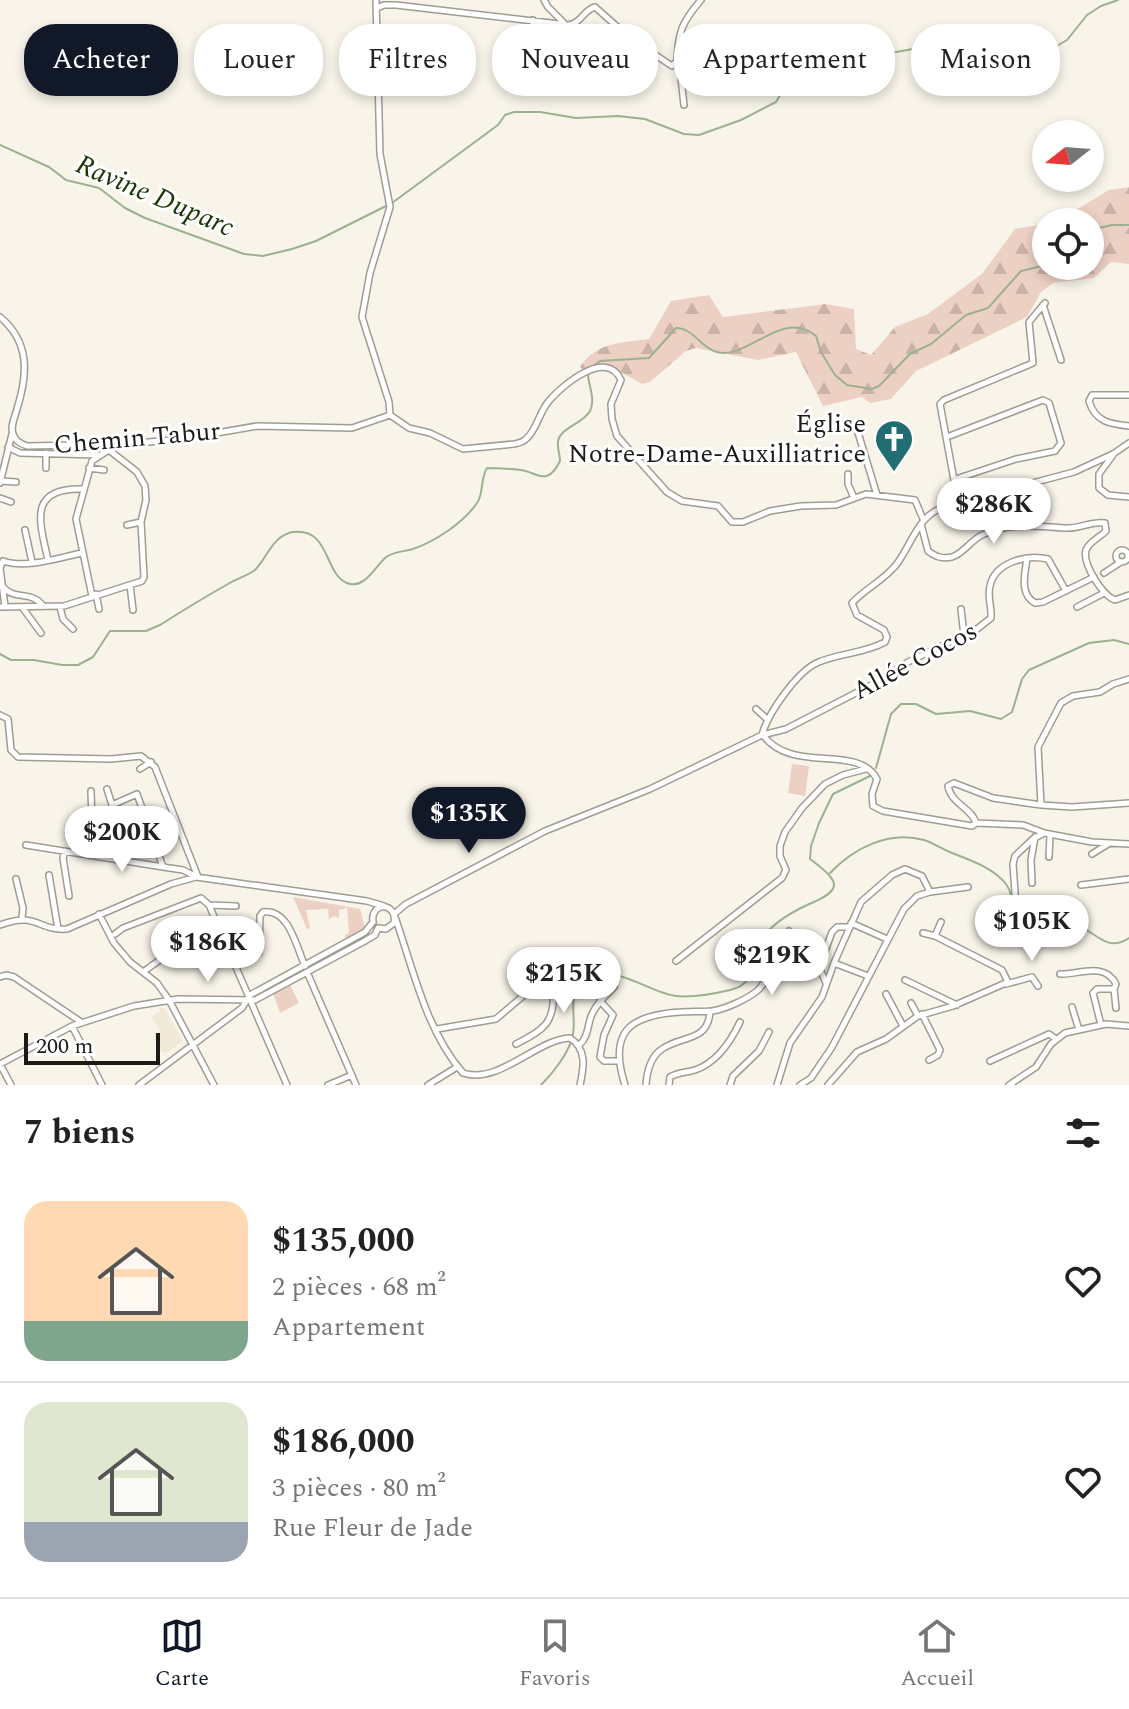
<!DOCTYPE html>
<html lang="fr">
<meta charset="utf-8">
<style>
body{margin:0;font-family:Spectral,serif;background:#f2f2f2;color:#222;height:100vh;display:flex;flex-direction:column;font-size:30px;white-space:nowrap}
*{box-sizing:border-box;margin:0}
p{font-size:26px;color:#767676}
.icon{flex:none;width:44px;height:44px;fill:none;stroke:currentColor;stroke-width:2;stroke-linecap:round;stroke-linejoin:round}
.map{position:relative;height:1085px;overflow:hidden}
.side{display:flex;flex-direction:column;background:#fff;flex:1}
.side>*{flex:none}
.hud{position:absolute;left:24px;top:24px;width:1082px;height:72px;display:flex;gap:16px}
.needle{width:52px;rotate:253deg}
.fabs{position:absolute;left:1032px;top:120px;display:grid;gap:16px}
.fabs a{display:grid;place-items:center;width:72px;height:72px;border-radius:50%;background:#fff;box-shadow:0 4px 12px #0003;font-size:40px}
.scale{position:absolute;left:24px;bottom:20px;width:136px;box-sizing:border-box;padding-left:8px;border:4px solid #1d1b18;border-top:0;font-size:22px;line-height:28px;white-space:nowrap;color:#1d1b18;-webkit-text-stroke:6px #fff;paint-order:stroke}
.price{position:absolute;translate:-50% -68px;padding:0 18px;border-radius:28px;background:#fff;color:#222;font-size:26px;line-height:52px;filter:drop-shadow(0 2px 4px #0008)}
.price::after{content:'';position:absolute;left:50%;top:48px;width:24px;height:18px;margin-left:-12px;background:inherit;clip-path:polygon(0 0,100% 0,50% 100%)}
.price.active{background:#111827;color:#fff}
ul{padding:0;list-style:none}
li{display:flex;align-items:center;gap:24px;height:200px;padding:0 24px}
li+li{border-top:2px solid #e0e0e0}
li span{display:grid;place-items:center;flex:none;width:224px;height:160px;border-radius:24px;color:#555}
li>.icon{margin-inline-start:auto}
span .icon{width:96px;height:96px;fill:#fffc;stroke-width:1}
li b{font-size:34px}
h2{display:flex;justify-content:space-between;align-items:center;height:96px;padding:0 24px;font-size:34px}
.tag{padding:0 28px;border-radius:32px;background:#fff;box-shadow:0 4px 12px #0003;font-size:28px;line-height:72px}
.tag.active{background:#111827;color:#fff}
.tab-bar{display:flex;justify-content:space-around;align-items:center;height:112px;border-top:2px solid #e0e0e0;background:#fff;font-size:22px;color:#767676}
.tab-bar a{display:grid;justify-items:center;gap:4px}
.tab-bar .active{color:#111827}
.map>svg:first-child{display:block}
.built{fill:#f0e9d7}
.green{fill:#ecd0c4}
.forest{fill:url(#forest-firs)}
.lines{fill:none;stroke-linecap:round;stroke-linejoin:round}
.stream{stroke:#9db191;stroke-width:2}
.minor-casing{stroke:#9f9c92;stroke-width:8}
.minor{stroke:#fff;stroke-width:5}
.labels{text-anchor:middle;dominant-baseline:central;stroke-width:6;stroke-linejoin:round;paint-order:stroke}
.poi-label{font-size:26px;fill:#1d1b18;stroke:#fff;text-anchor:end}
.street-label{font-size:26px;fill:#1d1b18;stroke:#fff}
.water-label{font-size:28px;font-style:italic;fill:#1b3504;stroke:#fff}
</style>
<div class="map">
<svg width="1129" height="1085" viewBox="0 0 1129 1085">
<defs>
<pattern id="forest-firs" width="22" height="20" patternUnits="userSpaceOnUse" patternTransform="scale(2)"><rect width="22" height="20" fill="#ecd0c4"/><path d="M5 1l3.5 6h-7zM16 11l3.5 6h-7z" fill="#cab2a8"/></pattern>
</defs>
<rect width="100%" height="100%" fill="#f8f4e9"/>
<path class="built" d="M159,1008H164L183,1041L168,1052H162L153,1035L160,1032L152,1016L160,1011Z"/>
<path class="green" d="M792,764L809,766L805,796L788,793Z
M293,897L360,909L365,928L346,939L345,935L349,933L347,908L339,910V918L334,916L329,919L328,909L306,910L310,928L307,929Z
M290,985L299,1003L280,1013L273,993Z"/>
<path class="forest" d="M1129,187V264L1111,262L1094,278L1053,283L1041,292L1027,317L916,371L891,399L870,403L862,397L823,406L796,352L758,360L696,348L686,351L650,382L642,384L610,366L582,369L580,367C596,342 621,343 649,339L671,301L709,295L723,317L826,304L854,309L856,349L871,355L895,327L928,314L983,273L1015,229L1046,224V266H1090V222H1056L1109,190Z"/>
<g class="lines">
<path class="stream" d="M0,145L49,167L66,180L99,188L125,208L145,218L244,254L263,256L292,249L316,241L386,206
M392,203L498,125L505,115L514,112H540L576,118L618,116L645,119L684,134L699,135L741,120L776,102L794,71L814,64L840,62L913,49L942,34L966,38L1004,29L1019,43L1027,46H1057L1067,40L1087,15L1101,6L1118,0
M1090,230L1112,225H1129
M591,368L600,361L649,358L676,328C696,328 702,353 724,353C754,352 785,310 816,336L821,352L835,375L847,385L872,389L879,386L910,354L931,344L966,315L988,308L1021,271L1046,265
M0,654L11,660H34L62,665H78L93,657L110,631H146L160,625C182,611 205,597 228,584C236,579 247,576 255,570C267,558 273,535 293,532C330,527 324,574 347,583C364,590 375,567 385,558C393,551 404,552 413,549C436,541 463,523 477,503C484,493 480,479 487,468C497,468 511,469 521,470C539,473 547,487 560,461C560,455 557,447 558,442C559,428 583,424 590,411C596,398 588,386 588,373
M876,768L891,714L901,704H916L936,714L970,711L1001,719L1012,712L1022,679L1029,670L1089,643L1114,640L1129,644
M830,873C854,848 889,830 924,840C934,843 943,850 952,853C970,860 994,868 1006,884C1019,901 1005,926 1024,942C1042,945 1053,924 1071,925C1094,926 1104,955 1129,938
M541,1085C553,1073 570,1052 573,1034C577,1012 564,997 589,979C614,962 649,993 676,996C693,998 713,994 730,990C757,984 751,963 760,943C768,926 790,913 807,905C844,890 841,882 810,859L811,846L819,823L833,794L870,776"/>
<g class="minor-casing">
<path id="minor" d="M376,0L380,154L390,207L370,273L362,317L389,402L390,415
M544,0L548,7L564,23
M377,8L384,5H396L568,25C582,23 583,10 595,7L630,38L672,66L677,61C678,32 682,22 701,0
M568,25L578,92
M621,33L623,71
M732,34L737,68
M678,58L699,54C703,59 708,67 713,70C729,79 758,59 769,50
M704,60L707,90
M754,63L762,73L766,90
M676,64L680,69L684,105
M718,71L725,87L740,92
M509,75L535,71L533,20
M556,80L559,74L575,73
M1043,305L1061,360
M0,317C30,342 28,374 17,409C15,417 10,426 13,434C15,441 20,443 27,446L127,444L182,439L257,426L352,428L390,415
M1129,395H1092L1089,401C1095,422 1110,424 1129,426
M390,415L409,428L430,433L463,449L514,444C519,443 522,443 526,439C537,430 539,412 549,401C562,385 607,348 621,380L611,404L612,419L617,436L667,492L682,501L718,506L732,522H743L770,511L801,506L836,505L866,494L915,500L923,519
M856,426L877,495
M947,437L1043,400L1049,403L1061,443L1055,451L1016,459L956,479
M8,447L20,453L99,455
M46,453V468
M1113,455L1099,474V488L1108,495L1129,497
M89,468L104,470
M848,474V484L854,498
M1,481L16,482
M0,483L12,434
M0,498L11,502
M958,502L940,404L944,400L1033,363L1029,322L1045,303
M921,524L928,551C936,557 942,559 952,557C964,553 970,541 982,535C1010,521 1038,527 1068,528C1081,528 1092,521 1105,523L1106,531C1100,537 1089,542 1086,550C1082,564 1103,596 1115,600L1129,595
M127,525L141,522
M25,530L32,562
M1116 556a6 6 0 1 1 12 0a6 6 0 1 1-12 0Z
M1027,558C1025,574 1019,594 1035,603L1043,602L1094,577
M48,560C39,520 28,487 84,489
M3,561C26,569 58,558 82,553
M3,561L0,568L5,606
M1104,573L1121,562
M130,585L133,610
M3,587C15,601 32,590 43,606
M96,594L99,609
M92,596L76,519L92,461L109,450
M0,607L64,606L142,581L144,577L141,522L146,500L145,486L137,472L109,450
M22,607L41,633
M60,607L63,619L73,629
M1077,607L1104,593
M961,609L964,636
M756,709L768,720
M0,715L8,719L11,750L18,757L111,759L141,756L155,767L198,877
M762,735C768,713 798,670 819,662C840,653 866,653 885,642L887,637L884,630L857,615L852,603C865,589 884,580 896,565C915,540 916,515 949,505L1074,472L1113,454L1129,443
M763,735C792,775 858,743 877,779L872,794L873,806L883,811L972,826L976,823C972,808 951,804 948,786L954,783L993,798L1041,805L1072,807L1129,803
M140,769L151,762
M107,789L112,805L115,837L155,844
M91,791L93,855
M112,805L137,794L163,867
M1041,805L1038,747L1061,703L1073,696L1100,692L1113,684L1129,679
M976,823L1023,825L1042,832
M26,845L163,867L183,870L195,876
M65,851L63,858L69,896
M1092,854L1108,844
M1049,857L1050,835
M49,875L58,929
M16,879L23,908L22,918
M1032,883L1031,860L1035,837
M1081,885L1129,879
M930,892L968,887
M209,905L287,1085
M99,914L114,943L130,962L157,983L169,1000L214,1085
M394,914L406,904L545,831L650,789L762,735L786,729L879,681L908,662L977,629L991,618C992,607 987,597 990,586C995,562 1027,554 1048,559L1066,591
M395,917C413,968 426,1031 463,1073C499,1085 537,1039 570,1038C587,1049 584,1067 580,1085
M373,922C370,901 398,902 394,923L386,929L378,928
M1032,922L1019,913L1016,907L1013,864L1015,856L1033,839L1044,833L1092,842L1129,844
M851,923L887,939
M0,925C38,911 36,931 67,929L171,884L196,877L367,901L384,906
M115,934L123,928L201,898L209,905L236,906
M935,936L941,922
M227,948L252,956L259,953L260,916L263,912C289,908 296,946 305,966
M676,961L782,878L786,870L780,856V846L785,832L802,808L825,784L843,775L866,769
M834,963L868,976
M143,972L161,959L166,949L184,941L205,939L220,933
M307,972L356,1085
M1060,974C1078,975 1104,961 1116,984L1114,989H1097L1093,993L1101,1025
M0,977L6,975L14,977L81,1022
M905,980L957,1005
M826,983L819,967L832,932L837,927H849
M1006,984L1032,977L1038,986
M1114,989L1116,1008
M886,994L903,1026
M600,1001L613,1015L604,1035L600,1057L604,1061H618
M911,1003L918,1016
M1072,1007L1079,1030
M922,1014L940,1050L938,1055L929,1060
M72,1026L102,1085
M437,1029L496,1019L544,978L567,971L581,961
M516,1044C525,1039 537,1034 544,1026C554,1016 558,987 546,979
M579,1045C589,1037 587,1025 592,1014C597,1003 605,996 614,987
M990,1061L1049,1034L1056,1039
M0,1064L72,1026L134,1006L178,999L255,1000L363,942L375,935L378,928
M0,1064L11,1085
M139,1085L242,1008L250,995L365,932L373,922
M328,1085L352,1075
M428,1085L457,1067
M625,1085C608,1032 629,1015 681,1012C691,1011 702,1012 712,1011C726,1009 747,999 757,991C767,984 782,943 789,931
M646,1085C650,1021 708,1057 710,1011
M669,1085L670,1077C678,1072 686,1073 695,1070C716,1063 731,1041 740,1022
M730,1085L733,1076L759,1051L769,1032
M777,1085L790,1043L822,997L834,963L861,902L892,875L905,869L922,876L930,892L917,896L904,909L832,1047L811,1078L800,1085
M828,1085L857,1052L886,1039L918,1016L953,1006L1008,982L1002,970L935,936L923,933
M1009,1085L1036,1067L1051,1044L1065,1033L1106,1024L1129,1026"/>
</g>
<use href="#minor" class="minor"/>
</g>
<defs>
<g id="church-pin" transform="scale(2)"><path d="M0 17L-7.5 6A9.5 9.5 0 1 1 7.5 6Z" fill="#226d71" stroke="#fff"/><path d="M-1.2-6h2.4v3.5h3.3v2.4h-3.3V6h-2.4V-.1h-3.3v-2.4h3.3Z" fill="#fff"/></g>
</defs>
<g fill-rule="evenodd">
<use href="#church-pin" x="894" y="439"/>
</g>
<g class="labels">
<g class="poi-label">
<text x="866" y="424">Église<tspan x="866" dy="30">Notre-Dame-Auxilliatrice</tspan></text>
</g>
<g class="street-label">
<text transform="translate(137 438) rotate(-5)">Chemin Tabur</text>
<text transform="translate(915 661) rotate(-28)">Allée Cocos</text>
</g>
<g class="water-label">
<text transform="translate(155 196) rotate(23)">Ravine Duparc</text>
</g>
</g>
</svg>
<div class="fabs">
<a><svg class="needle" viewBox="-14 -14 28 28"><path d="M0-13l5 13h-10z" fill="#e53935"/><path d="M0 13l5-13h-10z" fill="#767676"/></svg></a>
<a><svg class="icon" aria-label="locate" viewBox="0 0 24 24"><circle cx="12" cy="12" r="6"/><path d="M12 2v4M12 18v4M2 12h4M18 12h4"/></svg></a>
</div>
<div class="scale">200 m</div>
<b class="price" style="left:994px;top:546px">$286K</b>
<b class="price active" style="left:469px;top:855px">$135K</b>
<b class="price" style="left:122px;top:874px">$200K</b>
<b class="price" style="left:1032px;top:963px">$105K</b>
<b class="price" style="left:208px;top:984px">$186K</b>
<b class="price" style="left:772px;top:997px">$219K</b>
<b class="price" style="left:564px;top:1015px">$215K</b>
<div class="hud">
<a class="tag active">Acheter</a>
<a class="tag">Louer</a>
<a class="tag">Filtres</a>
<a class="tag">Nouveau</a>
<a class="tag">Appartement</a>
<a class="tag">Maison</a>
</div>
</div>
<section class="side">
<h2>7 biens<svg class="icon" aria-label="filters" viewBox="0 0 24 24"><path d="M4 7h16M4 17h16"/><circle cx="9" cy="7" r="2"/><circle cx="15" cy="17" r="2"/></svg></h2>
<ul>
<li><span style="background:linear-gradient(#ffd9b3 75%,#7fa58c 0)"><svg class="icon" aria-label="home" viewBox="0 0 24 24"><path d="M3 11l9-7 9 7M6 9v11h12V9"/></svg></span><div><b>$135,000</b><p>2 pièces · 68 m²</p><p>Appartement</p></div><svg class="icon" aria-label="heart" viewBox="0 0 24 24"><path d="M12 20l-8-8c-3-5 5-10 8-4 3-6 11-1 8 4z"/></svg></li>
<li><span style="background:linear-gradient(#dfe7d0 75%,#9aa5b1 0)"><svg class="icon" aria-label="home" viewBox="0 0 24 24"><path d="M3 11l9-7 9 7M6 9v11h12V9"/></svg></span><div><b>$186,000</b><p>3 pièces · 80 m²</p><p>Rue Fleur de Jade</p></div><svg class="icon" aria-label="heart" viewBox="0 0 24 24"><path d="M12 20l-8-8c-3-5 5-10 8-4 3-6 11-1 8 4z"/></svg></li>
</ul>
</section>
<nav class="tab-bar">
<a class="active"><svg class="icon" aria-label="map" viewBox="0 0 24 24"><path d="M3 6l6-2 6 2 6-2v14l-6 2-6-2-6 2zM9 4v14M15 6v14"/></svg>Carte</a>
<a><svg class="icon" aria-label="saved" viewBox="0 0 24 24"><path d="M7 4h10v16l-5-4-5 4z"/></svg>Favoris</a>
<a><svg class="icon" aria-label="home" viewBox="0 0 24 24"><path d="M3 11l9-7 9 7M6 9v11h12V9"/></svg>Accueil</a>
</nav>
